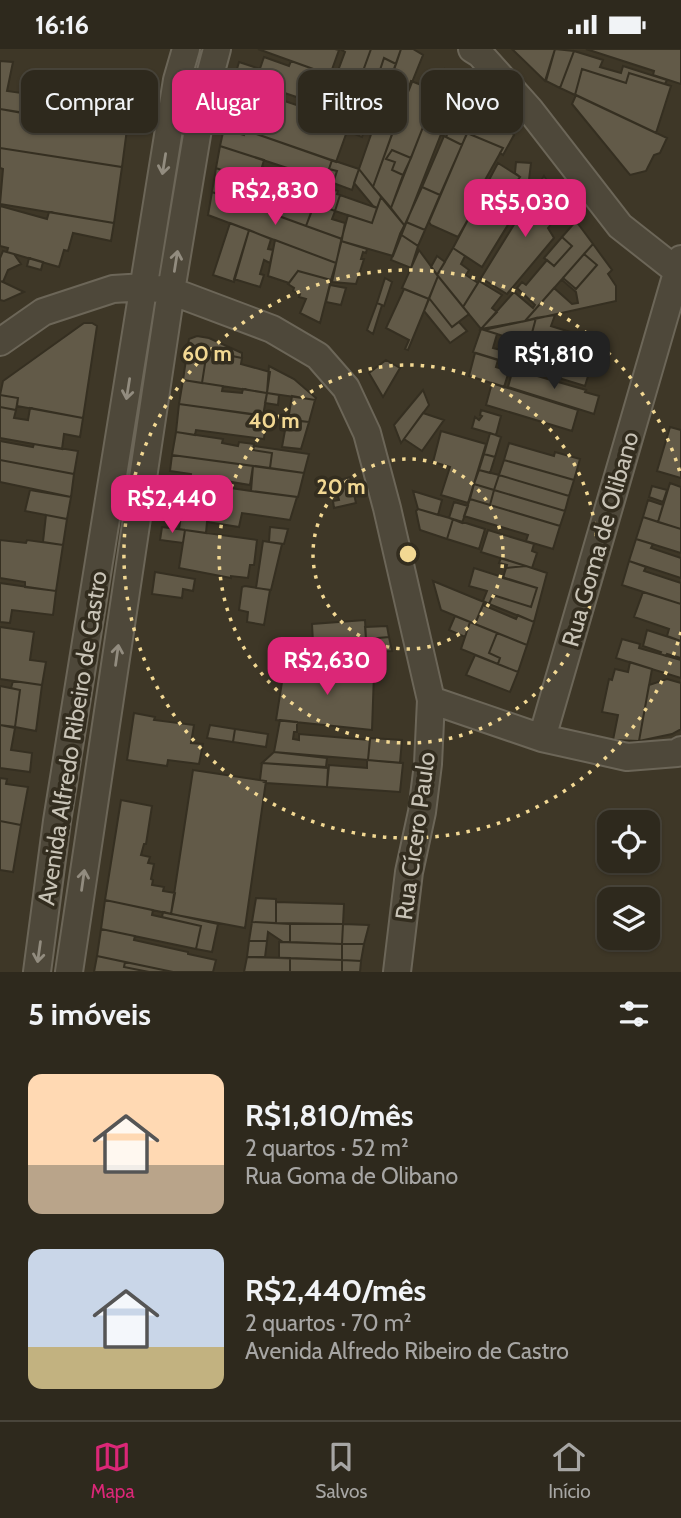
<!DOCTYPE html>
<html lang="pt">
<meta charset="utf-8">
<style>
body{margin:0;font-family:Cabin,sans-serif;background:#3a352a;color:#f1f3f6;height:100vh;display:flex;flex-direction:column;font-size:26px;white-space:nowrap}
*{box-sizing:border-box;margin:0}
p{font-size:23px;color:#a7a6a4}
.icon{flex:none;width:38px;height:38px;fill:none;stroke:currentColor;stroke-width:2;stroke-linecap:round;stroke-linejoin:round}
.map{position:relative;height:923px;overflow:hidden}
.drawer{display:flex;flex-direction:column;background:#2e291d;flex:1}
.drawer>*{flex:none}
.banner{position:absolute;left:21px;top:21px;width:640px;height:63px;display:flex;gap:14px}
.buttons{position:absolute;left:597px;top:761px;display:grid;gap:14px}
.buttons a{display:grid;place-items:center;width:63px;height:63px;border-radius:14px;background:#2e291d;box-shadow:0 2px 5px #0004,0 0 0 2px #49453b;font-size:35px}
.price{position:absolute;translate:-50% -60px;padding:0 16px;border-radius:14px;background:#db2777;color:#fff;font-size:23px;line-height:46px;filter:drop-shadow(0 2px 4px #0008)}
.price::after{content:'';position:absolute;left:50%;top:42px;width:21px;height:16px;margin-left:-10px;background:inherit;clip-path:polygon(0 0,100% 0,50% 100%)}
.price.current{background:#222;color:#fff}
ul{padding:0;list-style:none}
li{display:flex;align-items:center;gap:21px;height:175px;padding:0 28px}
li span{display:grid;place-items:center;flex:none;width:196px;height:140px;border-radius:14px;color:#555}
li>.icon{margin-inline-start:auto}
span .icon{width:84px;height:84px;fill:#fffc;stroke-width:1}
li b{font-size:30px}
h2{display:flex;justify-content:space-between;align-items:center;height:84px;padding:0 28px;font-size:30px}
.pill{padding:0 24px;border-radius:14px;background:#2e291d;box-shadow:0 2px 5px #0004,0 0 0 2px #49453b;font-size:24px;line-height:63px}
.pill.current{background:#db2777;color:#fff}
.status{display:flex;justify-content:space-between;align-items:center;height:49px;padding:0 35px;background:#2e291d;direction:ltr}
.status svg{height:19px;fill:currentColor}
.dock{display:flex;justify-content:space-around;align-items:center;height:98px;border-top:2px solid #49453b;background:#2e291d;font-size:19px;color:#a7a6a4}
.dock a{display:grid;justify-items:center;gap:4px}
.dock .current{color:#db2777}
.map>svg:first-child{display:block}
.building{fill:#625a48;stroke:#352f21;stroke-width:2}
.lines{fill:none;stroke-linecap:round;stroke-linejoin:round}
.street-casing{stroke:#6c6658;stroke-width:30}
.street{stroke:#4e483a;stroke-width:26}
.oneway{stroke:#928c7f}
.ring{fill:none;stroke:#f2d893;stroke-width:3.5;stroke-dasharray:3.5 7}
.labels{text-anchor:middle;dominant-baseline:central;stroke-width:7;stroke-linejoin:round;paint-order:stroke}
.street-label{font-size:24px;fill:#c9c4b7;stroke:#332d1f}
.centre{fill:#f2d893;stroke:#332d1f;stroke-width:3.5}
.ring-label{font-size:21px;text-anchor:middle;font-weight:bold;fill:#f2d893;stroke:#332d1f;stroke-width:7;stroke-linejoin:round;paint-order:stroke}
</style>
<div class="status"><b>16:16</b><svg viewBox="0 0 49 12"><path d="M0 12V9h3v3zM5 12V6h3v6zM10 12V3h3v9zM15 12V0h3v12zM26 1h20v11H26zM47 4h2v5h-2z"/></svg></div>
<div class="map">
<svg width="681" height="923" viewBox="0 0 681 923">
<rect width="100%" height="100%" fill="#3e3727"/>
<path class="building" d="M258,0H335L339,1L330,26Z
M340,0H371L347,66L320,56L324,46L328,48L345,3Z
M371,0H401L396,15L384,9L363,72L347,66Z
M401,0H413L423,6L402,58L383,51Z
M512,0H555L545,32Z
M555,0L574,2L560,39L546,32Z
M586,0H681V35L653,26L654,22Z
M574,2L603,11L600,18L621,24L623,17L667,31L665,35L629,24L626,34L582,20L575,46L560,39Z
M264,8L289,17L291,12L330,26L320,56L255,34Z
M384,9L396,15L375,75L363,72Z
M0,12L13,13L7,42L28,45L35,30L48,24L66,27L67,22L84,24L83,33L94,34V38L43,31L42,39L36,38L31,48L28,65L0,60Z
M239,13L260,20L255,34L235,27Z
M445,20L463,31L443,80L425,73Z
M582,20L626,34L629,24L671,37L656,84L575,46Z
M84,24L117,29L114,61L130,63L127,80L28,65L29,57L39,59L43,31L94,38V34L83,33Z
M463,31L483,49L478,60L461,52L446,88L441,86Z
M411,32L437,42L411,109L392,101L386,110L395,113L392,121L403,126L391,159L373,138Z
M258,43L350,74L336,113L245,81Z
M576,46L667,89L660,104L654,106L646,122L630,126L572,55Z
M483,49L514,86L503,106L500,104L503,99L467,84Z
M383,51L402,58L373,138L359,120Z
M461,52L478,60L462,96L446,88Z
M0,60L127,80L122,118L0,99Z
M358,70L367,73L362,88L352,84Z
M425,73L443,80L405,177L391,159Z
M225,74L232,76L230,82L244,86L245,81L332,111L329,120L337,122L333,134L220,97Z
M467,84L503,99L471,156L475,158L458,188L431,176L429,173Z
M444,87L462,96L440,146L422,138Z
M220,97L264,111L262,118L269,121L264,137L216,119Z
M0,99L122,118L114,174L0,155L3,120L0,119Z
M392,101L411,109L403,126L392,121L395,113L386,110Z
M332,111L359,120L352,141L333,134L337,122L329,120Z
M516,113L531,114L528,139L517,132L520,128L515,124Z
M498,114L520,128L517,132L530,140L482,218L453,199Z
M216,119L246,130L238,152L212,143Z
M288,120L303,125L302,132L338,142L337,145L340,146L335,162L264,137L269,122L287,128Z
M359,120L381,148L377,159L373,157L354,134Z
M544,127L564,159L548,179L554,189L507,245L481,229Z
M246,130L278,142L277,145L313,158L306,177L238,152Z
M422,138L440,146L425,181L406,173Z
M212,143L342,190L336,214L208,166Z
M340,146L377,159L372,174L335,162Z
M381,148L405,177L393,207L341,192L348,166L372,174Z
M315,154L335,162L332,170L345,174L342,190L306,177Z
M0,157L47,170L49,163L114,174L111,192L73,184L68,202L64,201L59,218L14,205L7,203L8,199L0,197Z
M576,172L593,195L525,272L481,280L514,243L533,259L535,256L517,239L522,233L526,236L547,211L554,217L572,197L562,188Z
M406,173L425,181L418,197L400,185Z
M230,174L249,181L234,233L213,226Z
M249,181L271,190L268,200L273,201L270,214L264,211L260,225L264,226L260,238L234,230Z
M400,185L418,197L411,219L391,211Z
M562,188L572,197L554,217L544,209Z
M275,191L336,214L331,231L298,222L289,234L268,227Z
M341,192L367,200L366,204L363,203L361,210H364L356,235L332,233Z
M593,195L612,221L608,225L616,237V252L525,272L554,239L572,255L578,254L576,243L562,231L563,229L576,240L597,216L584,205Z
M453,199L465,207L461,215L469,221L466,226L478,234L463,258L437,226Z
M419,201L438,227L429,250L402,239Z
M3,202L14,205L21,215L8,221L3,233L0,232V209Z
M584,205L597,216L576,240L563,229Z
M437,207L445,213L437,226L431,218Z
M29,209L43,213L41,221L27,217Z
M298,222L331,231L320,274L300,264L306,250L299,248L300,245L293,242L294,239L288,235Z
M438,227L469,265L452,278L429,249Z
M385,229L392,233L384,257L377,254Z
M0,232L3,233L24,243L4,252L0,251Z
M479,232L502,246L492,259L497,263L481,280L463,258Z
M330,236L346,239L341,256L326,253Z
M404,240L429,250L408,301L405,300L409,291L386,279Z
M429,249L452,278L459,273L467,282L450,294L424,262Z
M377,254L382,256L373,285L367,281Z
M555,266L551,277L599,292L593,314L529,295L536,269Z
M536,269L529,295L484,281L525,272Z
M84,274H92L97,277L83,369L17,357L18,349L0,346L3,332Z
M481,280L497,285L493,299L505,302L511,293L572,312L573,308L592,314L585,337L473,303Z
M197,287L209,289L242,304V309L207,302L202,334L183,331L189,290Z
M207,302L242,309L241,315L270,323L267,344L202,334Z
M475,304L498,311L496,318L509,322L504,338L469,327Z
M386,311L400,319L383,348L369,324Z
M269,317L294,330L316,349L315,351L267,344Z
M513,320L586,341L585,343L599,347L594,365L508,338Z
M183,331L223,337L222,342L242,344L243,340L267,344L263,367L179,355Z
M492,334L578,361L572,382L486,356Z
M423,341L429,356L401,394L394,376Z
M267,344L279,346L278,356L265,354Z
M0,346L18,349L16,361L0,358Z
M292,347L315,351L309,373L288,371Z
M179,355L266,367L264,390L196,381L195,386L176,383Z
M0,358L16,361L14,369L28,371L30,359L83,369L80,388L64,385L62,400L0,389Z
M481,361L501,367L496,386L472,379L475,368L479,371L482,367L480,366Z
M423,364L444,371L422,402L404,390Z
M287,370L309,373L301,400L282,398Z
M670,378L681,381V429L657,422Z
M441,382L486,395L468,454L441,446L450,418L433,413Z
M176,383L223,390L222,394L238,397L239,393L254,395L253,401L272,404L270,419L172,406Z
M490,384L501,388L495,408L484,405Z
M0,392L33,398L34,395L78,402L74,425L0,411Z
M509,394L554,407L555,403L580,410L574,431L504,411Z
M254,397L309,405L304,424L270,419L272,404L253,401Z
M484,405L495,408L490,424L479,421Z
M172,406L253,417L250,436L219,431L218,437L190,433L191,425L170,422Z
M0,411L74,425L71,448L0,433Z
M504,411L574,431L569,447L499,426Z
M253,417L304,424L298,448L251,442Z
M479,421L499,426L494,441L474,435Z
M499,426L569,447L565,462L494,441Z
M350,428L356,454L334,459L333,452L339,451L335,436L342,434L340,431Z
M169,430L251,442L297,448L290,471L242,464L239,478L207,473L206,484L185,481L179,480L183,453L166,451Z
M670,434L681,438V480L658,473Z
M474,435L494,441L490,456L470,450Z
M652,437L667,441L663,453L649,448Z
M30,441L71,448L67,470L25,462Z
M494,441L565,462L560,477L490,456Z
M413,442L442,451L438,466L418,460Z
M470,450L560,477L553,500L526,492L528,486L464,467Z
M648,451L663,456L658,473L643,468Z
M454,453L468,457L462,474L449,469Z
M418,460L453,470L447,490L420,481L416,462Z
M46,466L67,470L63,496L43,493Z
M643,468L681,480V504L636,490Z
M453,470L485,480L479,500L447,490Z
M162,478L185,481L183,494L160,491Z
M270,478L288,480L284,495L269,493Z
M185,481L257,491L254,516H250L248,529L231,527V529L179,519Z
M488,481L534,495L532,502L537,504L532,519L481,503Z
M636,490L653,495L651,499L681,509V529L629,512Z
M0,491L26,494L27,491L63,496L56,542L25,538V533L0,529Z
M263,492L282,495L271,541L256,539Z
M501,509L526,517L506,519L507,516L499,514Z
M629,512L646,518L644,522L681,534V555L622,536Z
M526,517L547,524L534,573L489,555L493,546L531,558L537,539L503,529L506,519Z
M474,519L537,539L531,558L493,546L489,555L483,552L487,542L469,537Z
M155,523L195,530L193,542L183,540L182,549L152,545Z
M433,532L484,553L475,575L441,561Z
M0,534L56,542L53,566L12,561L10,574L0,573Z
M245,537L270,541L264,576L247,573L248,563L239,561L242,538Z
M643,543L681,555V592L667,587L669,580L634,568Z
M483,556L516,570L518,566L534,573L527,596L475,575Z
M455,567L470,573L465,588L449,581Z
M365,571L366,590L313,594L312,575Z
M470,573L497,584L489,604L500,609L498,615L461,600Z
M387,577L389,588L366,590L365,578Z
M0,578L34,583L30,611L46,613L42,636L0,630Z
M647,581L681,592V609L667,605L666,607L660,605L661,603L643,597Z
M497,584L527,596L518,623L498,615L500,609L489,604Z
M389,588L392,602L369,603L368,590Z
M368,590L374,624L357,622L356,613L340,614V611L316,612L315,593Z
M622,590L640,595L639,599L681,611V629L616,609Z
M315,593L317,618L291,615L294,595Z
M475,606L518,623L510,643L466,626Z
M630,613L652,620L639,692L613,691L618,666L602,663L609,630L612,631L615,620L628,623Z
M285,614L374,624L372,681L276,671Z
M667,630L681,634V680L672,685L639,692L649,636Z
M13,632L42,636L36,682L15,678L20,641L11,639Z
M0,637L20,641L15,678L0,676Z
M134,664L155,668L154,671L194,676L191,694L203,695L199,715L168,711L167,717L127,711Z
M280,671L297,673V683H294L293,690L299,691V685L370,691L368,711L274,703Z
M0,676L15,679L11,701L32,704L30,723L0,719Z
M210,676L235,680L233,693L207,689Z
M235,680L268,685L266,698L233,693Z
M370,689L402,691L400,714L368,711Z
M274,703L327,709L326,718L262,714Z
M367,711L403,714L400,743L327,738L329,716L367,719Z
M262,714L328,719L327,738L266,734L260,731Z
M193,721L266,732L245,879L171,865Z
M0,729L7,730L6,735L28,738L21,776L0,772Z
M121,751L152,757L146,795H144L141,806L150,808L148,814L154,815L151,830L153,831L152,836L164,838L163,842L175,844L171,865L105,851Z
M0,772L21,776L13,823L0,821Z
M256,849L276,850V874L252,873Z
M105,851L153,861L152,866L201,877L196,900L101,880Z
M276,853L344,855L343,875L276,874Z
M163,863L218,875L212,903L196,900L201,877L162,868Z
M252,873L290,875V893H283L268,883L267,892H249Z
M290,875H343L342,895L290,893Z
M343,875L369,876L364,895H342Z
M101,880L135,887L134,891L188,903V905L216,911L213,923H173L97,907Z
M249,892H267L265,908H247Z
M279,893L342,895V911L279,909Z
M342,895H364L361,912L342,911Z
M97,907L125,913L124,918L149,923H94Z
M247,908L290,909V923H244Z
M290,909L342,911V923H290Z
M342,911L361,912L360,923H342Z
M125,913L173,923H149L124,918Z"/>
<g class="lines">
<g class="street-casing">
<path id="street" d="M472,0L480,5L530,61L620,177L681,225
M0,293L43,263L113,240L145,238L171,242L272,280L318,307L346,339L367,384L387,459L431,651L542,689L627,708L677,704L681,701
M542,689L681,210
M37,923L57,772L177,31L186,0
M69,923L171,242L202,56L217,0
M397,923L409,823L422,763L428,715L431,651"/>
</g>
<use href="#street" class="street"/>
</g>
<defs><path id="oneway-shaft" d="M-6 0H5M1.5-3L5.5 0L1.5 3" fill="none" stroke-width="1.6" stroke-linecap="round" stroke-linejoin="round" transform="scale(1.75)"/></defs>
<g class="oneway">
<use href="#oneway-shaft" transform="translate(164 115) rotate(99)"/>
<use href="#oneway-shaft" transform="translate(176 212) rotate(-81)"/>
<use href="#oneway-shaft" transform="translate(128 340) rotate(99)"/>
<use href="#oneway-shaft" transform="translate(117 606) rotate(-82)"/>
<use href="#oneway-shaft" transform="translate(83 831) rotate(-82)"/>
<use href="#oneway-shaft" transform="translate(39 903) rotate(98)"/>
</g>
<g class="ring">
<circle cx="408" cy="505" r="95"/>
<circle cx="408" cy="505" r="189"/>
<path d="M681 583A284 284 0 1 1 681 427"/>
</g>
<g class="labels">
<g class="street-label">
<text transform="translate(600 490) rotate(-74)">Rua Goma de Olibano</text>
<text transform="translate(72 689) rotate(-81)">Avenida Alfredo Ribeiro de Castro</text>
<text transform="translate(415 787) rotate(-82)">Rua Cícero Paulo</text>
</g>
</g>
<circle cx="408" cy="505" r="10" class="centre"/>
<g class="ring-label">
<text x="207" y="312">60 m</text>
<text x="274" y="379">40 m</text>
<text x="341" y="445">20 m</text>
</g>
</svg>
<div class="buttons">
<a><svg class="icon" aria-label="locate" viewBox="0 0 24 24"><circle cx="12" cy="12" r="6"/><path d="M12 2v4M12 18v4M2 12h4M18 12h4"/></svg></a>
<a><svg class="icon" aria-label="layers" viewBox="0 0 24 24"><path d="M12 4l9 5-9 5-9-5zM3 14l9 5 9-5"/></svg></a>
</div>
<b class="price" style="left:275px;top:178px">R$2,830</b>
<b class="price" style="left:525px;top:190px">R$5,030</b>
<b class="price current" style="left:554px;top:342px">R$1,810</b>
<b class="price" style="left:172px;top:486px">R$2,440</b>
<b class="price" style="left:327px;top:648px">R$2,630</b>
<div class="banner">
<a class="pill">Comprar</a>
<a class="pill current">Alugar</a>
<a class="pill">Filtros</a>
<a class="pill">Novo</a>
</div>
</div>
<section class="drawer">
<h2>5 imóveis<svg class="icon" aria-label="filters" viewBox="0 0 24 24"><path d="M4 7h16M4 17h16"/><circle cx="9" cy="7" r="2"/><circle cx="15" cy="17" r="2"/></svg></h2>
<ul>
<li><span style="background:linear-gradient(#ffd9b3 65%,#b9a48a 0)"><svg class="icon" aria-label="home" viewBox="0 0 24 24"><path d="M3 11l9-7 9 7M6 9v11h12V9"/></svg></span><div><b>R$1,810/mês</b><p>2 quartos · 52 m²</p><p>Rua Goma de Olibano</p></div></li>
<li><span style="background:linear-gradient(#c9d6e8 70%,#c2b280 0)"><svg class="icon" aria-label="home" viewBox="0 0 24 24"><path d="M3 11l9-7 9 7M6 9v11h12V9"/></svg></span><div><b>R$2,440/mês</b><p>2 quartos · 70 m²</p><p>Avenida Alfredo Ribeiro de Castro</p></div></li>
</ul>
</section>
<nav class="dock">
<a class="current"><svg class="icon" aria-label="map" viewBox="0 0 24 24"><path d="M3 6l6-2 6 2 6-2v14l-6 2-6-2-6 2zM9 4v14M15 6v14"/></svg>Mapa</a>
<a><svg class="icon" aria-label="saved" viewBox="0 0 24 24"><path d="M7 4h10v16l-5-4-5 4z"/></svg>Salvos</a>
<a><svg class="icon" aria-label="home" viewBox="0 0 24 24"><path d="M3 11l9-7 9 7M6 9v11h12V9"/></svg>Início</a>
</nav>
